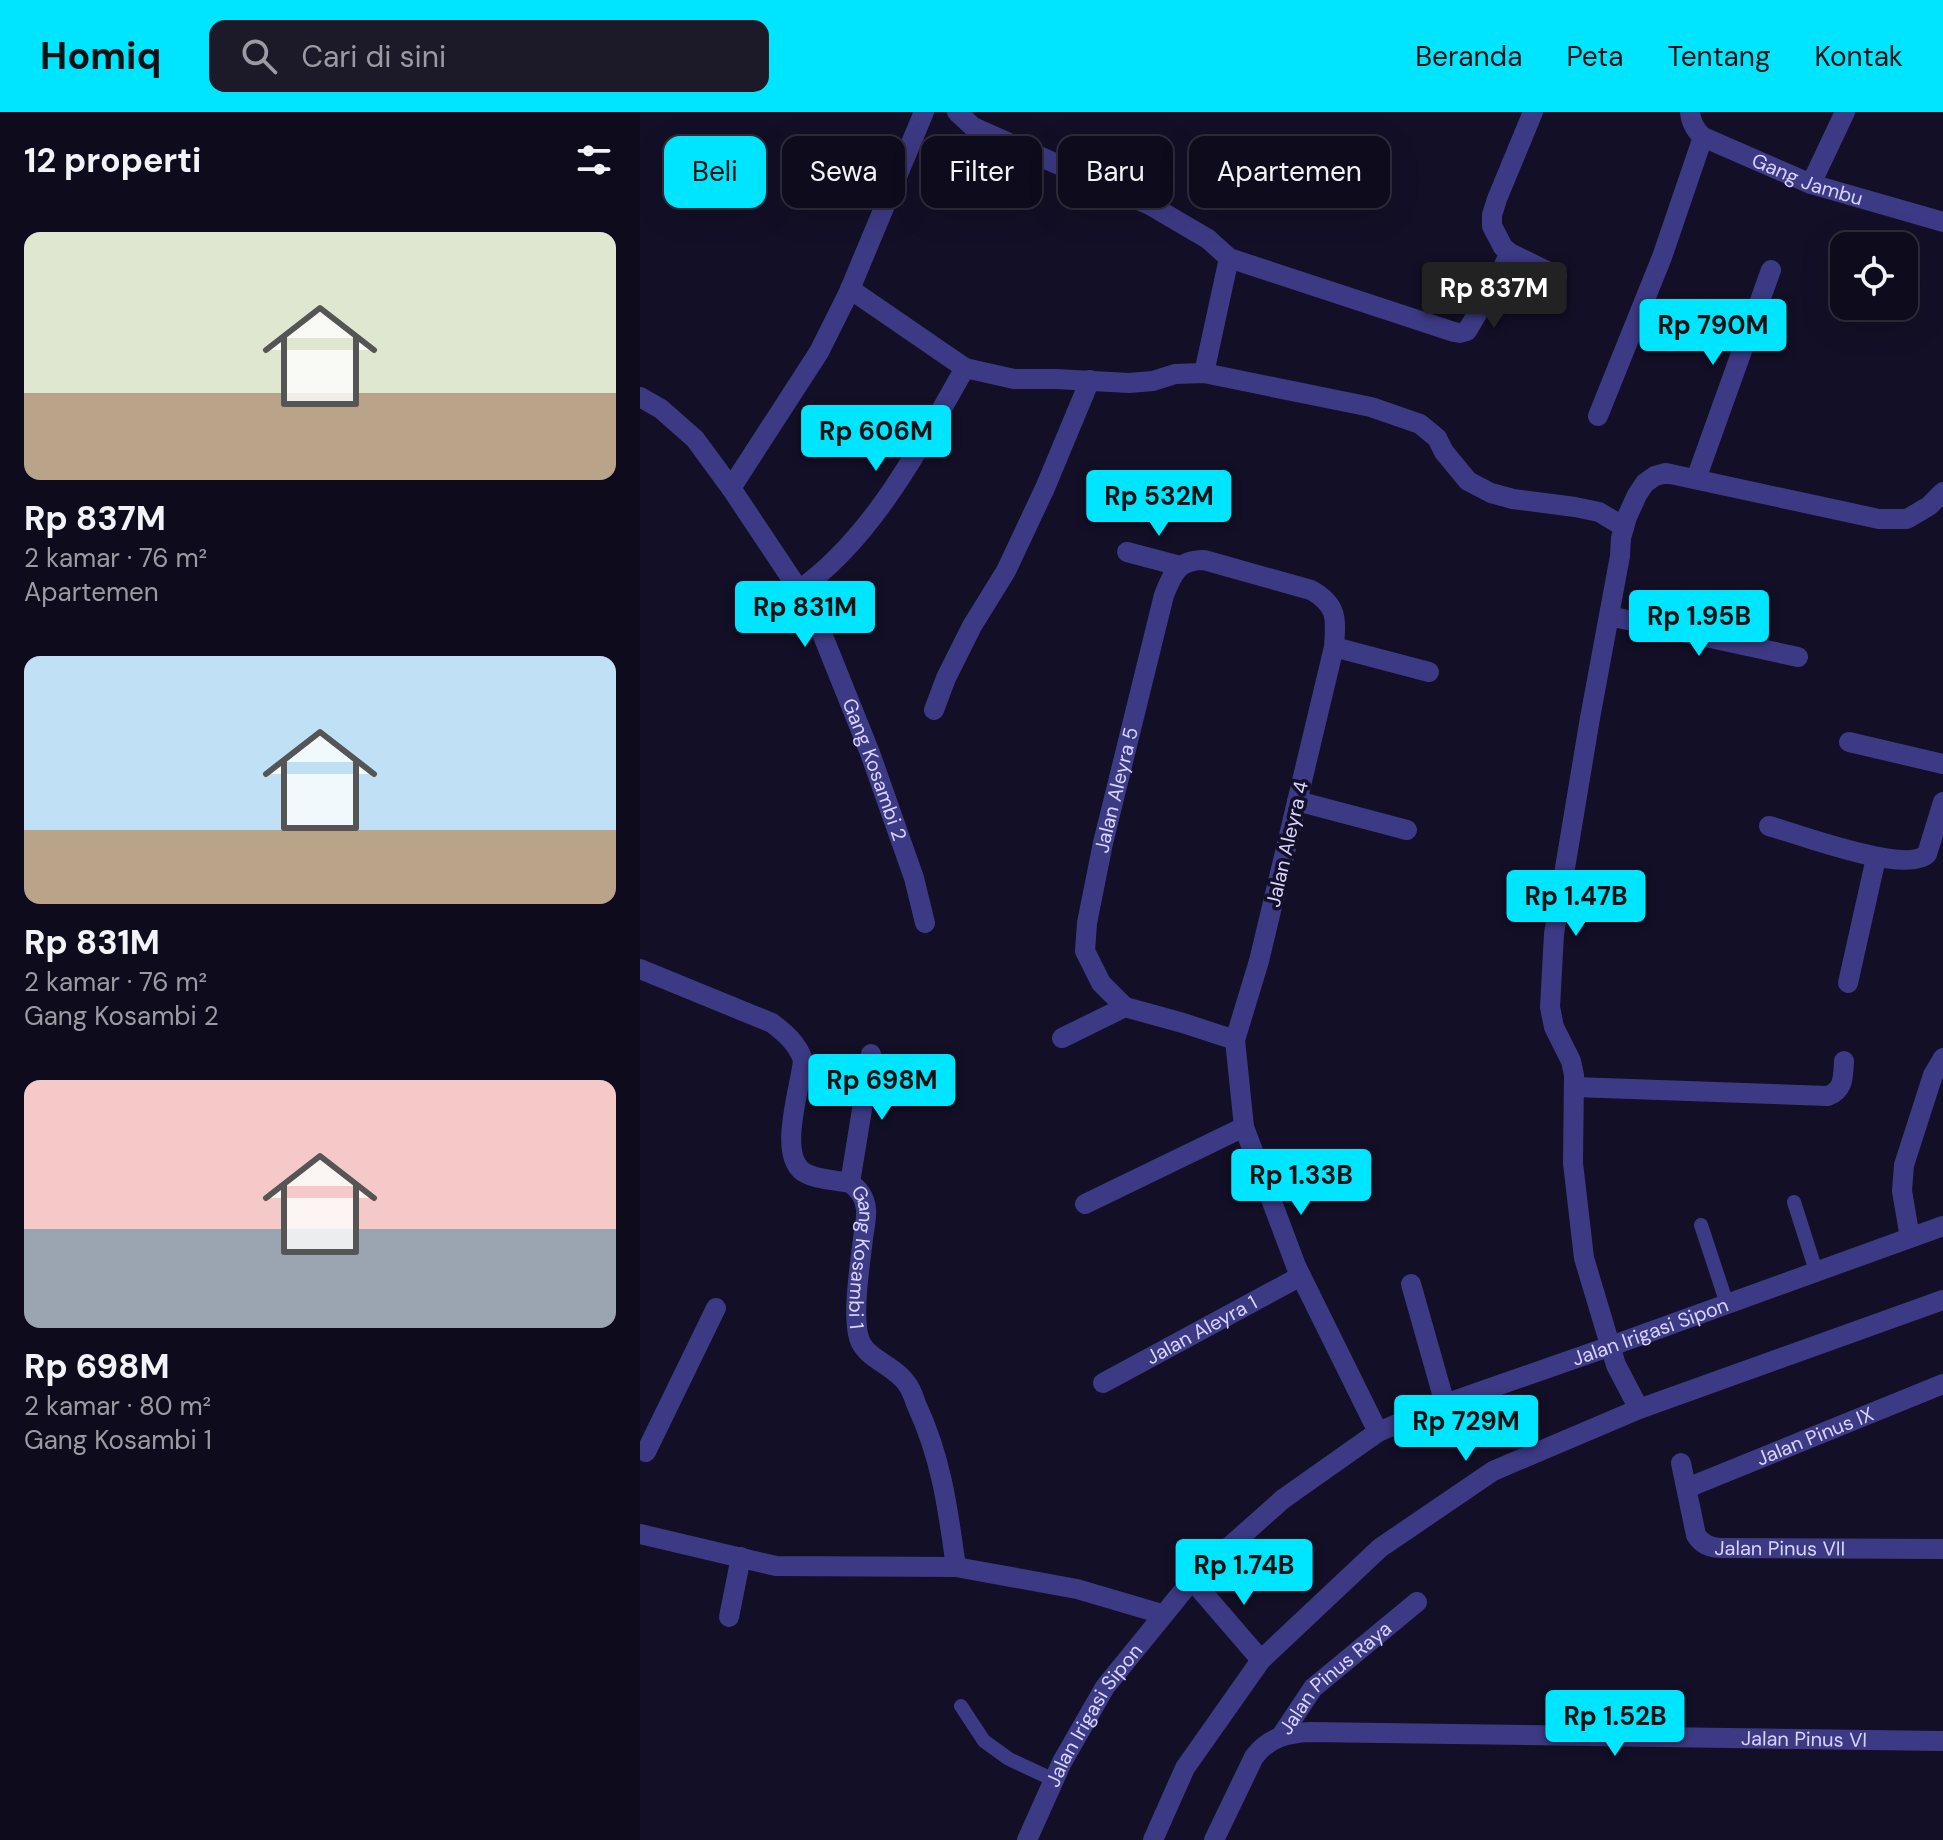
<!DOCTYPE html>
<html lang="id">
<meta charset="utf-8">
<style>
body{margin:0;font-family:"DM Sans",sans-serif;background:#1c1929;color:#f1f3f6;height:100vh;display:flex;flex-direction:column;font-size:30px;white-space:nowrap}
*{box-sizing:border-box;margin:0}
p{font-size:26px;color:#9b9ba3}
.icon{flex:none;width:44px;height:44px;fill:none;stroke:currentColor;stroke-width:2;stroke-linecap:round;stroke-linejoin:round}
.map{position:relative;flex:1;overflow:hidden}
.side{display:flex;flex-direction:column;background:#0e0b1c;width:640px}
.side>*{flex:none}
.top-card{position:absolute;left:24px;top:24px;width:760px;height:72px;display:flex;gap:16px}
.fabs{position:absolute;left:1190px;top:120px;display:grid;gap:16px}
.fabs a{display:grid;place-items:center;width:88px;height:88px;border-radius:16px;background:#0e0b1c;box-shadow:0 8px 32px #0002,0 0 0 2px #2e2b3b;font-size:40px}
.price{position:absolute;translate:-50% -68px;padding:0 18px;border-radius:8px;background:#00e5ff;color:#111;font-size:26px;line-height:52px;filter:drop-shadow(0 2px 4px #0008)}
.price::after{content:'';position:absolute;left:50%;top:48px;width:24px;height:18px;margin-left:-12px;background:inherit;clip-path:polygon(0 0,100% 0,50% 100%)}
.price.current{background:#222;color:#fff}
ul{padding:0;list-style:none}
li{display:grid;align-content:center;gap:16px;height:424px;padding:0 24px}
li span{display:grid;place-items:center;height:248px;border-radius:16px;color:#555}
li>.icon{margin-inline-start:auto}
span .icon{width:144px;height:144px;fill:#fffc;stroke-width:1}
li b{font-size:34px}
h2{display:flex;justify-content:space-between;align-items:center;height:96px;padding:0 24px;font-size:34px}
.chip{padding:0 28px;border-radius:16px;background:#0e0b1c;box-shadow:0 8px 32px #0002,0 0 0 2px #2e2b3b;font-size:28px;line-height:72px}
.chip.current{background:#00e5ff;color:#111}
header{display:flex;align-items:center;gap:48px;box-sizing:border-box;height:112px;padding:0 40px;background:#00e5ff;color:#111}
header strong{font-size:38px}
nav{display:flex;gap:44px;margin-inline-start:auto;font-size:28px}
.search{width:560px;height:72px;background:#1c1929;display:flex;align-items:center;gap:20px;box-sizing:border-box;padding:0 28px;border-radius:16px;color:#9b9ba3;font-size:30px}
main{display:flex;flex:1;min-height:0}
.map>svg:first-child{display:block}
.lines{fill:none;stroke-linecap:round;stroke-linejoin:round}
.service{stroke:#3d3a85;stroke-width:14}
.minor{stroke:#3d3a85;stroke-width:20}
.tertiary{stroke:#3d3a85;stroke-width:20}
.labels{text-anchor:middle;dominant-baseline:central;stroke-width:7;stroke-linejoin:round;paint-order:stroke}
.street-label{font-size:20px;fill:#d9d4ff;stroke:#130f26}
</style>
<header>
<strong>Homiq</strong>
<div class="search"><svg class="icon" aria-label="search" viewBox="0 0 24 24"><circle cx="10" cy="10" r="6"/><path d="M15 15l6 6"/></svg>Cari di sini</div>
<nav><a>Beranda</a><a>Peta</a><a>Tentang</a><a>Kontak</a></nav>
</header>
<main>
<section class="side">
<h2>12 properti<svg class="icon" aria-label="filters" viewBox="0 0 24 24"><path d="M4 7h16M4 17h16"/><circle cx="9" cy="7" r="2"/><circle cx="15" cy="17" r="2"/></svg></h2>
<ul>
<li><span style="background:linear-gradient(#dfe7d0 65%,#b9a48a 0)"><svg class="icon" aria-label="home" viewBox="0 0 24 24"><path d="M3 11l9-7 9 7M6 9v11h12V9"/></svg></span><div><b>Rp 837M</b><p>2 kamar · 76 m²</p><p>Apartemen</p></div></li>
<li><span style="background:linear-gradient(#bfe0f5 70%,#b9a48a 0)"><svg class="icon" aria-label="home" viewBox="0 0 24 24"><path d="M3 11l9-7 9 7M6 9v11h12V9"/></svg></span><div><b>Rp 831M</b><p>2 kamar · 76 m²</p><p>Gang Kosambi 2</p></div></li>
<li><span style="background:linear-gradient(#f6c9c9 60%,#9aa5b1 0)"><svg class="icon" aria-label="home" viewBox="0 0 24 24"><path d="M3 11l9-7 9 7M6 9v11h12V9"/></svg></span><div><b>Rp 698M</b><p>2 kamar · 80 m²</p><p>Gang Kosambi 1</p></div></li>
</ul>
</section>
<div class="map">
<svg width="1303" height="1728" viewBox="0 0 1303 1728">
<rect width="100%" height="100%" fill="#130f26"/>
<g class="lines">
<path class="service" d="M1154,1090L1176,1159
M1061,1113L1087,1192
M321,1594L344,1629L369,1647L414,1668"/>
<g class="minor">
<path d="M317,0L333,15L510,93L568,127L589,146L814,220L820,221L827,219L853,175L870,141"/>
<path d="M893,0L857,87L852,103V114L863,135L870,141L917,164"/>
<path id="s1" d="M1050,0C1051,11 1055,18 1063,25L1171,72L1303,110"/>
<path d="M1171,72L1205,0"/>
<path d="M210,177L325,256L374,267H416L489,271L513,269L535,262L564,261L731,295L780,312L797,326L804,340L828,369L851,381L873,387L935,395L959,400L984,415"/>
<path d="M564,261L589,146"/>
<path id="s2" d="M0,285L21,297L55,327L91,376L159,478L179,514L230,641L274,766L285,811"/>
<path d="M958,304L1022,145L1063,25"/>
<path d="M1056,367L1131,158"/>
<path d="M91,376L179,240L208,182L284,0"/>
<path d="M487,440L540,454"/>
<path d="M159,478C233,426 281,333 325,256"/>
<path d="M969,504L1158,545"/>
<path d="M694,535L789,560"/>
<path d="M294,598L306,566L332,514L366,459L405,376L450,268"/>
<path d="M1209,630L1303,652"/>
<path d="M657,689L767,718"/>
<path d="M1129,714C1158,722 1265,763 1287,742L1303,690"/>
<path id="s3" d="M0,857L132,911C146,922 157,931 163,948C161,976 135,1047 167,1062C179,1068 197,1068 210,1071C219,1077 225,1086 226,1097C227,1106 224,1117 223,1127C220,1153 212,1202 219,1226C225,1247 255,1253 267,1272C272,1278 274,1287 277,1294C302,1348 308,1398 316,1455"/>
<path d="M1208,871L1236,746"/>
<path id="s4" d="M485,895L461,871L445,839L447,811L463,731L524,483C533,461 538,448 564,448L671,478C698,493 696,507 694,535L619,849L595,928L604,1015L656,1154L738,1320"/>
<path d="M422,926L485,895L543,911L595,928"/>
<path d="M934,975L1188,984C1204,978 1203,965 1204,949"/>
<path d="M210,1071L231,942"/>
<path d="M445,1092L604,1015"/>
<path d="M1270,1126L1262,1079L1264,1053L1293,963L1303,946"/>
<path d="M771,1172L805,1292"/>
<path id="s5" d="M463,1271L661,1164"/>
<path d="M999,1297L976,1253L944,1146L933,1051L934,963L931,949L914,915L910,895L914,822L950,606L980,444L981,426L987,405L997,383L1005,371L1015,364L1026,361L1239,407H1267L1289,394L1303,380"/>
<path d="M6,1340L76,1196"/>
<path id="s6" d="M1041,1351L1056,1423C1062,1433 1071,1436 1082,1436L1303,1437"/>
<path id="s7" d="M1047,1376L1303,1272"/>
<path d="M0,1422L136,1454L316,1455L437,1477L522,1502"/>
<path d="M89,1505L101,1445"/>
<path id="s8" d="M641,1624L673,1576L777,1490"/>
<path id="s9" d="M574,1728L614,1645C628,1626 647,1621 670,1620L1303,1629"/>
</g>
<g class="tertiary">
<path d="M552,1468L621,1548"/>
<path id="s10" d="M387,1728L422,1650L465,1575L552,1468L643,1387L738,1320L805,1292L971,1234L1303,1114"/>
<path d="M513,1728L545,1656L621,1548L740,1436L853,1359L999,1297L1303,1188"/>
</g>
</g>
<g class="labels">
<g class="street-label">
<text stroke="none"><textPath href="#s1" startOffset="142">Gang Jambu</textPath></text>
<text stroke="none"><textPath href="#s2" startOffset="448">Gang Kosambi 2</textPath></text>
<text stroke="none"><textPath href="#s4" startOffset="234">Jalan Aleyra 5</textPath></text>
<text transform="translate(647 732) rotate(-77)">Jalan Aleyra 4</text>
<text stroke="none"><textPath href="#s3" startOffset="436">Gang Kosambi 1</textPath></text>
<text stroke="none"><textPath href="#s5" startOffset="112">Jalan Aleyra 1</textPath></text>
<text stroke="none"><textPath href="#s10" startOffset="838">Jalan Irigasi Sipon</textPath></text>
<text stroke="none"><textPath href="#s7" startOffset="138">Jalan Pinus IX</textPath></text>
<text stroke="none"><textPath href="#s6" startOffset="162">Jalan Pinus VII</textPath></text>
<text stroke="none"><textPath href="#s8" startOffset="80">Jalan Pinus Raya</textPath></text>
<text stroke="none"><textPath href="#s10" startOffset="142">Jalan Irigasi Sipon</textPath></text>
<text stroke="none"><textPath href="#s9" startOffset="650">Jalan Pinus VI</textPath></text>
</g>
</g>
</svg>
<div class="fabs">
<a><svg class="icon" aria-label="locate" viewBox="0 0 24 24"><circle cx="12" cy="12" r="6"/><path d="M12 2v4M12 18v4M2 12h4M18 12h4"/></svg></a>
</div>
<b class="price current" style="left:854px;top:218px">Rp 837M</b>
<b class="price" style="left:1073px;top:255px">Rp 790M</b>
<b class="price" style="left:236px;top:361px">Rp 606M</b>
<b class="price" style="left:519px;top:426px">Rp 532M</b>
<b class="price" style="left:165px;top:537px">Rp 831M</b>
<b class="price" style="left:1059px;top:546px">Rp 1.95B</b>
<b class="price" style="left:936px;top:826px">Rp 1.47B</b>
<b class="price" style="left:242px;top:1010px">Rp 698M</b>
<b class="price" style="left:661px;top:1105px">Rp 1.33B</b>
<b class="price" style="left:826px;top:1351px">Rp 729M</b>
<b class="price" style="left:604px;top:1495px">Rp 1.74B</b>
<b class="price" style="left:975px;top:1646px">Rp 1.52B</b>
<div class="top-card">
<a class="chip current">Beli</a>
<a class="chip">Sewa</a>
<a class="chip">Filter</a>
<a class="chip">Baru</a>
<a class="chip">Apartemen</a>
</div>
</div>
</main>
